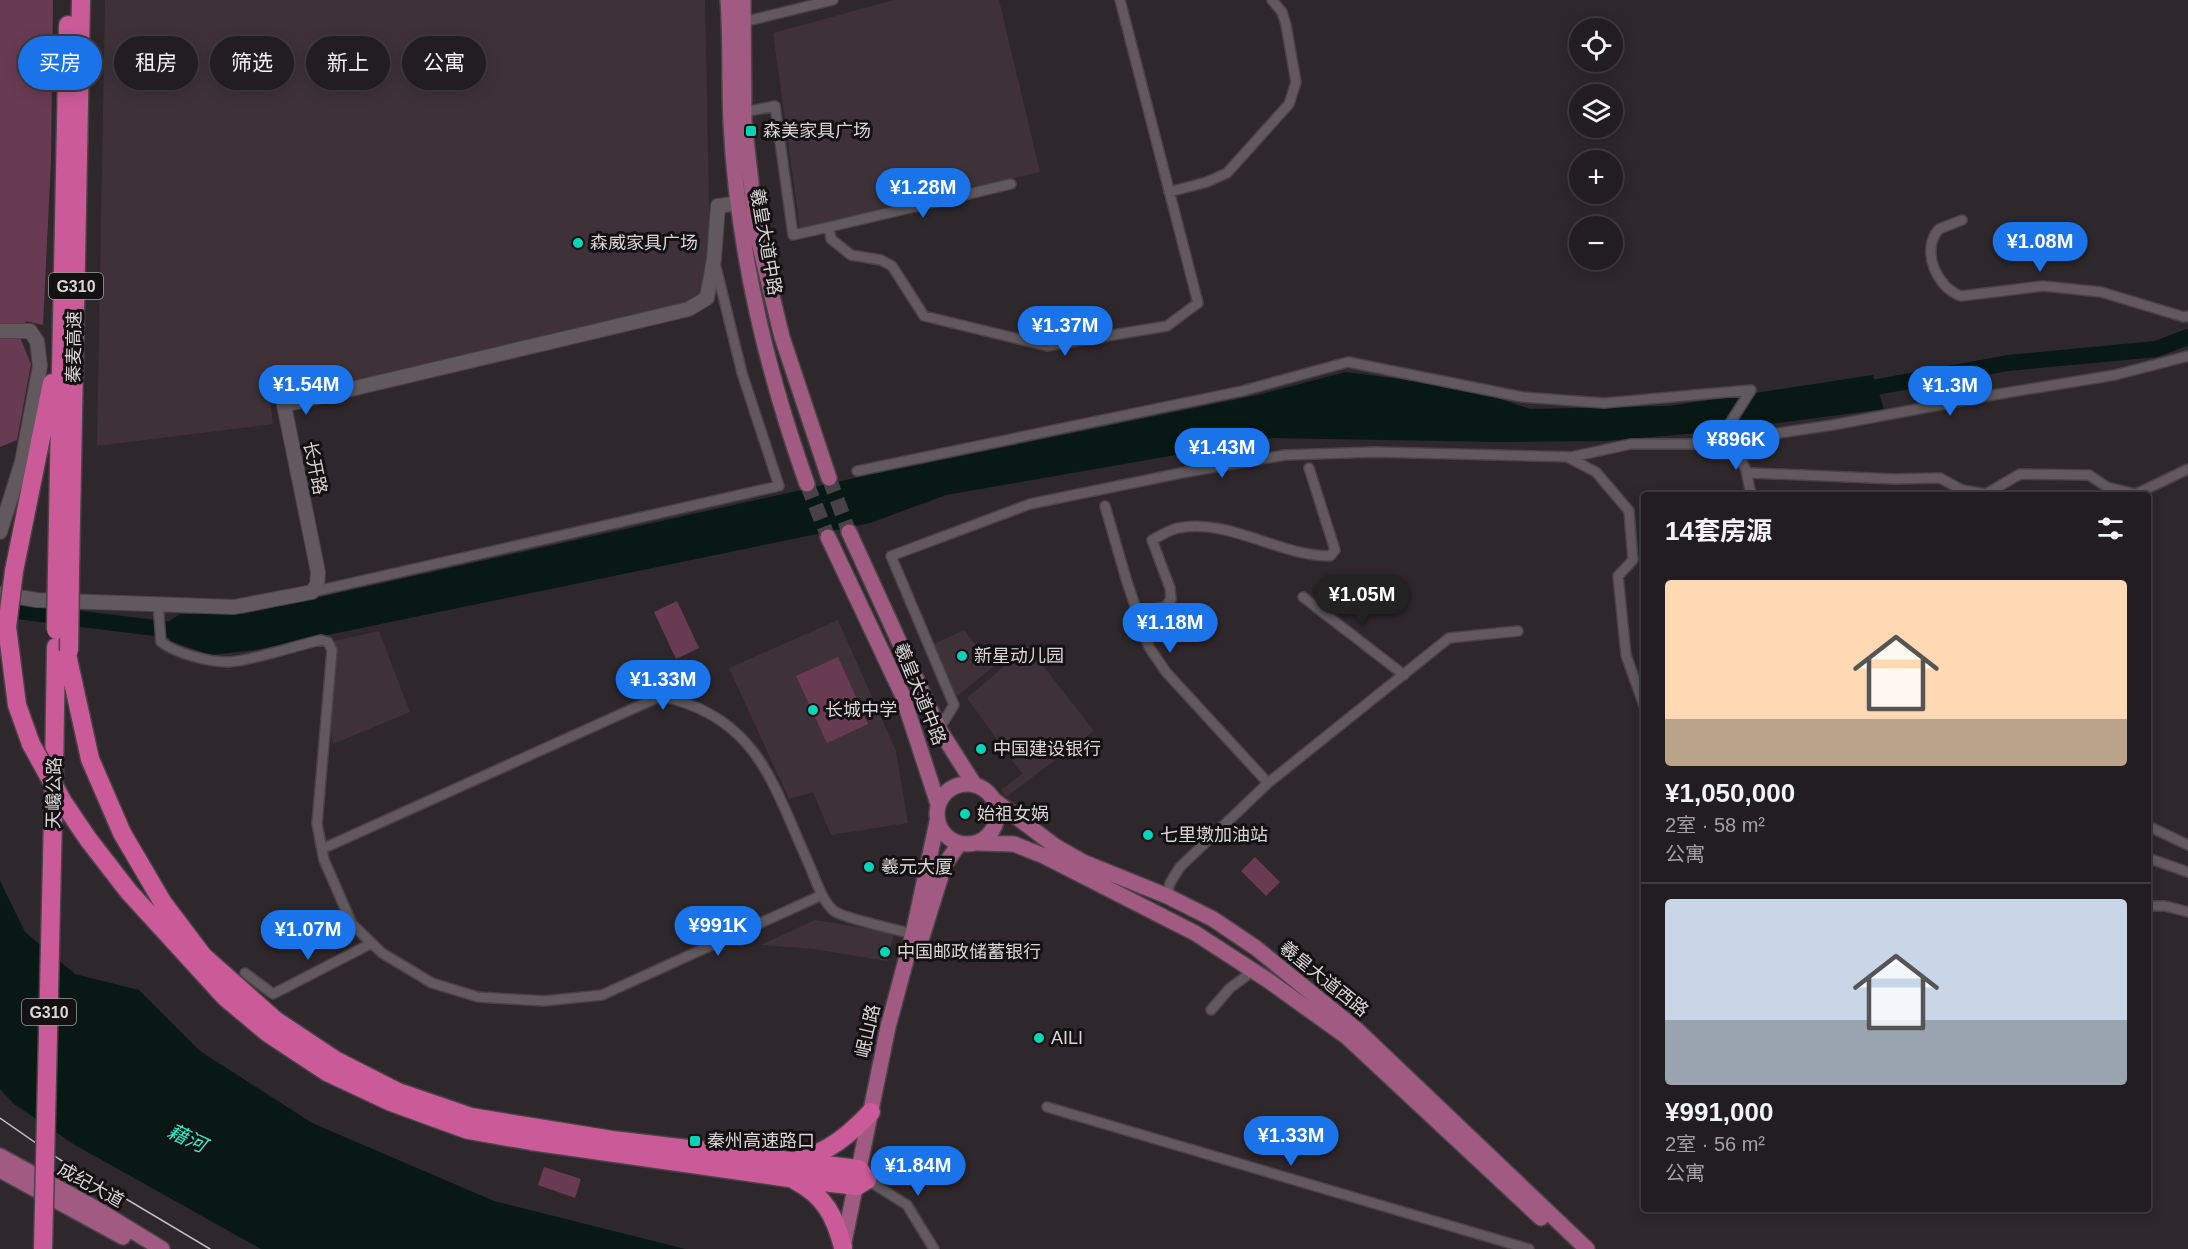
<!DOCTYPE html>
<html lang="zh">
<meta charset="utf-8">
<style>
body{margin:0;font-family:Arial,"Noto Sans SC",sans-serif;background:#2e2a2d;color:#f1f3f6;height:100vh;display:flex;flex-direction:column;font-size:22px;white-space:nowrap}
*{box-sizing:border-box;margin:0}
p{font-size:20px;color:#a2a2a5}
.icon{flex:none;width:33px;height:33px;fill:none;stroke:currentColor;stroke-width:2;stroke-linecap:round;stroke-linejoin:round}
.map{position:relative;flex:1;overflow:hidden}
.side{position:absolute;left:1641px;top:492px;width:510px;height:720px;display:flex;flex-direction:column;background:#221d20;border-radius:6px;box-shadow:0 3px 15px #0003,0 0 0 2px #3f3b3e}
.side>*{flex:none}
.banner{position:absolute;left:18px;top:36px;width:570px;height:54px;display:flex;gap:12px}
.controls{position:absolute;left:1569px;top:18px;display:grid;gap:12px}
.controls a{display:grid;place-items:center;width:54px;height:54px;border-radius:50%;background:#221d20;box-shadow:0 3px 15px #0003,0 0 0 2px #3f3b3e;font-size:30px}
.price{position:absolute;translate:-50% -51px;padding:0 14px;border-radius:21px;background:#1a73e8;color:#fff;font-size:20px;line-height:39px;filter:drop-shadow(0 2px 3px #0008)}
.price::after{content:'';position:absolute;left:50%;top:36px;width:18px;height:14px;margin-left:-9px;background:inherit;clip-path:polygon(0 0,100% 0,50% 100%)}
.price.active{background:#222;color:#fff}
ul{padding:0;list-style:none}
li{display:grid;align-content:center;gap:12px;height:318px;padding:0 24px}
li+li{border-top:2px solid #3f3b3e}
li span{display:grid;place-items:center;height:186px;border-radius:6px;color:#555}
li>.icon{margin-inline-start:auto}
span .icon{width:108px;height:108px;fill:#fffc;stroke-width:1}
li b{font-size:26px}
h2{display:flex;justify-content:space-between;align-items:center;height:72px;padding:0 24px;font-size:26px}
.chip{padding:0 21px;border-radius:27px;background:#221d20;box-shadow:0 3px 15px #0003,0 0 0 2px #3f3b3e;font-size:21px;line-height:54px}
.chip.active{background:#1a73e8;color:#fff}
.map>svg:first-child{display:block}
.built{fill:#3e3238}
.green{fill:#693b53}
.water{fill:#081814}
.lines{fill:none;stroke-linecap:round;stroke-linejoin:round}
.river{stroke:#081814;stroke-width:16}
.primary-tunnel{stroke:#484145;stroke-width:15;stroke-dasharray:15 8;stroke-linecap:butt}
.street-casing{stroke:#494346;stroke-width:12}
.secondary-casing{stroke:#494346;stroke-width:16}
.primary-casing{stroke:#494346;stroke-width:18}
.highway-casing{stroke:#494346;stroke-width:21}
.street{stroke:#61595d;stroke-width:9}
.secondary{stroke:#61595d;stroke-width:14}
.primary{stroke:#a15a81;stroke-width:15}
.highway{stroke:#cb5a99;stroke-width:18}
.tram{stroke:#c3bec0;stroke-width:1.5}
.highway-bridge-casing{stroke:#494346;stroke-width:21;stroke-linecap:butt}
.highway-bridge{stroke:#cb5a99;stroke-width:18}
.poi-dot{fill:#00d5b7;stroke:#141113;stroke-width:2}
.labels{text-anchor:middle;dominant-baseline:central;stroke-width:6;stroke-linejoin:round;paint-order:stroke}
.shield{fill:#141113;stroke:#9f9a9c;stroke-width:1.5}
.shield-label{font-size:16px;font-weight:bold;fill:#dad5d7}
.poi-label{font-size:18px;fill:#dad5d7;stroke:#141113;text-anchor:start}
.street-label{font-size:18px;fill:#dad5d7;stroke:#141113}
.water-label{font-size:20px;font-style:italic;fill:#30edcd;stroke:#141113}
</style>
<div class="map">
<svg width="2188" height="1249" viewBox="0 0 2188 1249">
<rect width="100%" height="100%" fill="#2e272b"/>
<path class="built" d="M105,0H705L711,304L270,401L273,424L97,446Z
M894,0H999L1040,172L800,228L773,33Z
M838,620L896,751L908,823L831,835L813,792L789,799L729,668Z
M964,630L993,667L957,696L934,644Z
M379,631L410,712L333,744L328,716L334,641Z
M1028,646L1094,731L1006,797L1001,790L1022,774L967,698Z
M815,920L894,933L887,961L813,949L761,945Z"/>
<path class="green" d="M0,0H53L51,160L43,325L26,321L19,335L31,364L17,440L0,447Z
M677,601L699,648L676,659L654,612Z
M838,657L868,724L827,743L796,676Z
M1255,857L1280,882L1266,896L1241,871Z
M544,1167L581,1179L575,1198L538,1185Z"/>
<path class="water" d="M1346,372L1467,388L1530,409L1669,406L1873,375L1884,409L1710,432L1605,441L1499,442L1273,438L946,495L870,523L255,650L211,655L170,641L167,623L180,614H244L855,478L1258,395Z
M0,881L25,932L75,974L139,990L200,1051L312,1123L494,1201L685,1249H261L75,1145L14,1104L0,1089Z"/>
<g class="lines">
<path class="river" d="M1855,391L2008,363L2156,349L2188,337
M0,609L188,632"/>
<path class="primary-tunnel" d="M829,478L849,532
M807,484L828,537"/>
<g class="street-casing">
<path id="street" d="M739,23L833,0
M739,113L775,106L793,235L829,227L831,239L851,255L881,260L892,266L924,316L1047,346L1167,326L1198,303L1120,0
M1169,192L1207,182L1227,173L1289,104L1296,82L1286,25L1282,12L1272,0
M1962,220L1939,229C1920,250 1937,288 1961,296L2043,286L2101,292L2184,317L2188,316
M829,227L1011,184
M1731,441L1746,470L1751,495
M1711,443L1833,425L1987,396L2115,375L2188,356
M1567,457L1596,472L1629,511L1633,560L1618,576L1626,655L1644,706
M857,471L1242,391L1348,362L1522,397L1604,403L1751,390
M1752,473L1894,479L1940,478L1962,490L1986,494L2020,474L2089,475L2107,487L2136,494L2188,469
M1105,506L1127,582L1149,647L1166,672L1268,783
M312,592L779,486L742,373L715,263
M1303,597L1404,675
M158,604L161,642C177,654 209,662 229,662C255,660 294,646 321,640L328,642L332,650L317,824L324,860L352,924L382,953L432,983L478,997L544,1001L602,995L822,895
M1137,612L1165,607L1171,599L1170,588L1152,540C1160,536 1169,530 1178,528C1229,518 1279,556 1330,556L1335,550L1309,468
M939,729L954,705L891,556L1030,504L1181,473L1285,455L1375,452L1571,457L1631,444H1706L1723,434L1751,390
M2148,826L2188,845
M322,849L661,696C757,717 772,782 808,862C815,877 821,900 834,911C843,918 898,930 913,934
M2148,858L2188,872
M1167,896L1170,883L1180,867L1268,783L1449,638L1518,631
M2148,906H2165L2188,912
M245,973L273,994L372,943
M1211,1010L1230,988L1253,971
M1047,1107L1529,1249
M867,1180L907,1205L934,1249"/>
</g>
<g class="secondary-casing">
<path id="secondary" d="M0,331H30L37,341L40,366L22,462L0,532
M0,594L37,600L234,607L312,592L317,585L318,572L284,405L689,309L707,298L714,259L718,206L739,203"/>
</g>
<g class="primary-casing">
<path id="primary" d="M728,0C731,41 729,82 731,123C737,245 766,369 807,484
M743,0L744,122L757,234L782,337L829,478
M849,532L939,729L974,784
M828,537L902,694L938,804
M937 814a30 30 0 1 1 60 0a30 30 0 1 1-60 0Z
M994,800L1055,846L1083,862L1167,896L1213,919L1256,948L1356,1029L1587,1249
M978,843L1014,844L1044,856L1195,933L1269,981L1347,1037L1541,1218
M921,940L944,866L959,844
M0,1156L95,1208L162,1249
M0,1170L123,1237
M843,1247L888,1027L913,934L937,822"/>
</g>
<g class="highway-casing">
<path id="highway" d="M57,569L68,25
M14,571L52,383
M70,572L81,0
M7,627L17,705L31,744
M68,659L90,759L122,833L163,903L203,956L275,1020L335,1060L398,1092L471,1117L612,1140L859,1169L867,1180L857,1186L789,1178L531,1141L468,1130L391,1102L327,1072L268,1033L225,997L129,892L88,839
M54,775L56,647
M798,1160C829,1152 849,1135 871,1112
M796,1181C825,1196 835,1217 843,1247"/>
</g>
<use href="#street" class="street"/>
<use href="#secondary" class="secondary"/>
<use href="#primary" class="primary"/>
<use href="#highway" class="highway"/>
<path class="tram" d="M0,1118L59,1159L210,1249"/>
<g class="highway-bridge-casing">
<path id="highway-bridge" d="M7,627L14,571
M56,630L57,569
M69,651L70,572
M31,744L63,802L88,839
M43,1249L54,775"/>
</g>
<use href="#highway-bridge" class="highway-bridge"/>
</g>
<g class="poi-dot">
<rect x="745" y="125" width="12" height="12" rx="3"/>
<circle cx="578" cy="243" r="6"/>
<circle cx="962" cy="656" r="6"/>
<circle cx="813" cy="710" r="6"/>
<circle cx="981" cy="749" r="6"/>
<circle cx="965" cy="814" r="6"/>
<circle cx="1148" cy="835" r="6"/>
<circle cx="869" cy="867" r="6"/>
<circle cx="885" cy="952" r="6"/>
<circle cx="1039" cy="1038" r="6"/>
<rect x="689" y="1135" width="12" height="12" rx="3"/>
</g>
<g class="labels">
<g class="shield">
<rect x="49" y="273" width="54" height="26" rx="4.5"/>
<rect x="22" y="999" width="54" height="26" rx="4.5"/>
</g>
<g class="shield-label">
<text x="76" y="286">G310</text>
<text x="49" y="1012">G310</text>
</g>
<g class="poi-label">
<text x="763" y="131">森美家具广场</text>
<text x="590" y="243">森威家具广场</text>
<text x="974" y="656">新星动儿园</text>
<text x="825" y="710">长城中学</text>
<text x="993" y="749">中国建设银行</text>
<text x="977" y="814">始祖女娲</text>
<text x="1160" y="835">七里墩加油站</text>
<text x="881" y="867">羲元大厦</text>
<text x="897" y="952">中国邮政储蓄银行</text>
<text x="1051" y="1038">AILI</text>
<text x="707" y="1141">秦州高速路口</text>
</g>
<g class="street-label">
<text transform="translate(766 242) rotate(80)">羲皇大道中路</text>
<text transform="translate(74 347) rotate(-89)">秦麦高速</text>
<text transform="translate(315 468) rotate(78)">长开路</text>
<text transform="translate(920 694) rotate(68)">羲皇大道中路</text>
<text transform="translate(54 793) rotate(-89)">天巉公路</text>
<text transform="translate(1324 979) rotate(39)">羲皇大道西路</text>
<text transform="translate(868 1031) rotate(-77)">岷山路</text>
<text transform="translate(91 1185) rotate(29)">成纪大道</text>
</g>
<g class="water-label">
<text transform="translate(187 1138) rotate(25)">藉河</text>
</g>
</g>
</svg>
<div class="controls">
<a><svg class="icon" aria-label="locate" viewBox="0 0 24 24"><circle cx="12" cy="12" r="6"/><path d="M12 2v4M12 18v4M2 12h4M18 12h4"/></svg></a>
<a><svg class="icon" aria-label="layers" viewBox="0 0 24 24"><path d="M12 4l9 5-9 5-9-5zM3 14l9 5 9-5"/></svg></a>
<a>+</a>
<a>−</a>
</div>
<b class="price" style="left:923px;top:219px">¥1.28M</b>
<b class="price" style="left:2040px;top:273px">¥1.08M</b>
<b class="price" style="left:1065px;top:357px">¥1.37M</b>
<b class="price" style="left:306px;top:416px">¥1.54M</b>
<b class="price" style="left:1950px;top:417px">¥1.3M</b>
<b class="price" style="left:1736px;top:471px">¥896K</b>
<b class="price" style="left:1222px;top:479px">¥1.43M</b>
<b class="price active" style="left:1362px;top:626px">¥1.05M</b>
<b class="price" style="left:1170px;top:654px">¥1.18M</b>
<b class="price" style="left:663px;top:711px">¥1.33M</b>
<b class="price" style="left:718px;top:957px">¥991K</b>
<b class="price" style="left:308px;top:961px">¥1.07M</b>
<b class="price" style="left:1291px;top:1167px">¥1.33M</b>
<b class="price" style="left:918px;top:1197px">¥1.84M</b>
<div class="banner">
<a class="chip active">买房</a>
<a class="chip">租房</a>
<a class="chip">筛选</a>
<a class="chip">新上</a>
<a class="chip">公寓</a>
</div>
<section class="side">
<h2>14套房源<svg class="icon" aria-label="filters" viewBox="0 0 24 24"><path d="M4 7h16M4 17h16"/><circle cx="9" cy="7" r="2"/><circle cx="15" cy="17" r="2"/></svg></h2>
<ul>
<li><span style="background:linear-gradient(#ffd9b3 75%,#b9a48a 0)"><svg class="icon" aria-label="home" viewBox="0 0 24 24"><path d="M3 11l9-7 9 7M6 9v11h12V9"/></svg></span><div><b>¥1,050,000</b><p>2室 · 58 m²</p><p>公寓</p></div></li>
<li><span style="background:linear-gradient(#c9d6e8 65%,#9aa5b1 0)"><svg class="icon" aria-label="home" viewBox="0 0 24 24"><path d="M3 11l9-7 9 7M6 9v11h12V9"/></svg></span><div><b>¥991,000</b><p>2室 · 56 m²</p><p>公寓</p></div></li>
</ul>
</section>
</div>
